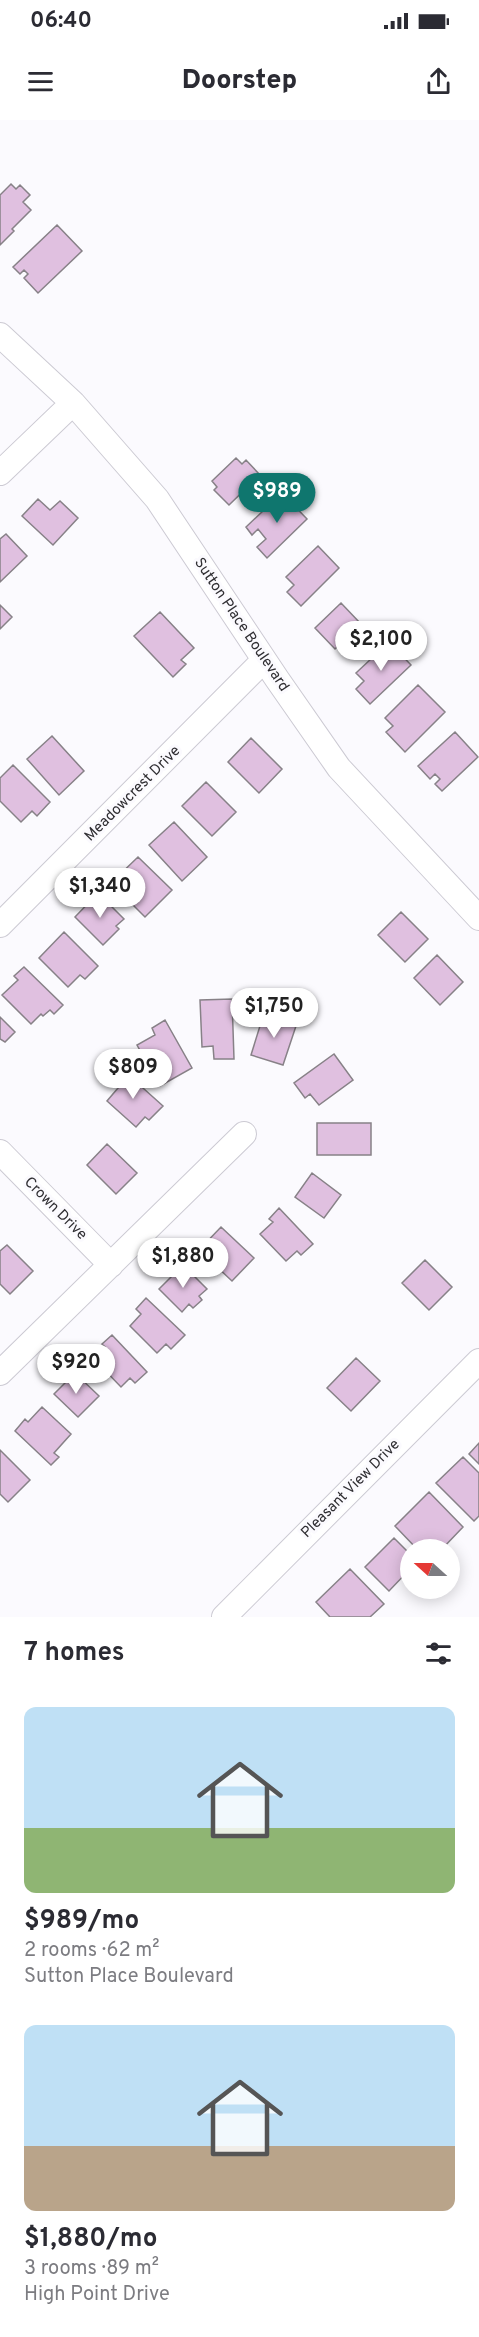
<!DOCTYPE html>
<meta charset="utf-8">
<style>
body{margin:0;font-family:Overpass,sans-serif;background:#f2f2f3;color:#2b2b33;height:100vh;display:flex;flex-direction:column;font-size:22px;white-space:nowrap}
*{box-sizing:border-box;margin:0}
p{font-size:20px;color:#7c7c81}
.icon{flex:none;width:33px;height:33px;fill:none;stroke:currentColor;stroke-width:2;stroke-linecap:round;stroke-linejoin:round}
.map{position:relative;height:1497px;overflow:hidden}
.sheet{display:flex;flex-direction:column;background:#fff;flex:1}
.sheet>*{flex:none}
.needle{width:39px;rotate:291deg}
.tools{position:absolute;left:400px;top:1419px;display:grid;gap:12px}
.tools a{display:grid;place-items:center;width:60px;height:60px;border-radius:50%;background:#fff;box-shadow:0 3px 15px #0003;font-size:30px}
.price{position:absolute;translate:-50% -51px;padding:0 14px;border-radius:21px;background:#fff;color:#222;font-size:20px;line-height:39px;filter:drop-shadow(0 2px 3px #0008)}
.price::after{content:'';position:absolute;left:50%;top:36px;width:18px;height:14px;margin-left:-9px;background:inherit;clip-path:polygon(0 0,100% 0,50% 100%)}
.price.active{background:#0f766e;color:#fff}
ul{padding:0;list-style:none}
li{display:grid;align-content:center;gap:12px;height:318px;padding:0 24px}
li span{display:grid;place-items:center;height:186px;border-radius:12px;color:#555}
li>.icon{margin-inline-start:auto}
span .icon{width:108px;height:108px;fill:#fffc;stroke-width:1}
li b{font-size:26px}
h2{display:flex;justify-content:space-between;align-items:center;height:72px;padding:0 24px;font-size:26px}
.status{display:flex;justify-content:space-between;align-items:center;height:42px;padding:0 30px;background:#fff;direction:ltr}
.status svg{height:16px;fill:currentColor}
header{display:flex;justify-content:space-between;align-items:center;height:78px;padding:0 24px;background:#fff;font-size:27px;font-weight:800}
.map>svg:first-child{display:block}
.building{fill:#e0c0e0;stroke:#878187;stroke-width:1.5}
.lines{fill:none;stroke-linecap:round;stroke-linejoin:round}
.street-casing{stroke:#cccad3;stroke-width:26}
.street{stroke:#fff;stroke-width:24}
.labels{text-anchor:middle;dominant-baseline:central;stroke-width:6;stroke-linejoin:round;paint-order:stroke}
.street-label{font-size:15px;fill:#302f33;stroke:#fbfafe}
</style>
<div class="status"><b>06:40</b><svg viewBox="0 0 49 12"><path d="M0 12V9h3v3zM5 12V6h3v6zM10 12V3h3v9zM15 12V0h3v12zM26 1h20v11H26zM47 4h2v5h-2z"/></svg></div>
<header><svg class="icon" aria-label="menu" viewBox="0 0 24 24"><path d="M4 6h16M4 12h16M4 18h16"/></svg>Doorstep<svg class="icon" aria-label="share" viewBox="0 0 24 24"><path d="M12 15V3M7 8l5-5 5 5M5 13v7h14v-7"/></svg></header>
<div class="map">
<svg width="479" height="1497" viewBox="0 0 479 1497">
<rect width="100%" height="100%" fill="#fbfafe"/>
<path class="building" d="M11,64L16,69L20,65L30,75L23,82L31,90L12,109L14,111L0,125V75Z
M57,105L82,131L38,173L24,158L28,154L24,150L20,154L13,147Z
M236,338L242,344L246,340L260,355L229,385L214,370L217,367L212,361Z
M282,373L307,399L267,438L257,427L266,419L258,409L252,415L246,407Z
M38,379L50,390L60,381L78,398L53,425L22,396Z
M6,414L27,436L0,462V419Z
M318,426L339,448L301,486L287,472L294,465L286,457Z
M341,483L361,504L335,529L315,508Z
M0,485L12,497L0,509Z
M160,492L194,528L181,540L186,544L173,557L134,516Z
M389,522L411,545L370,584L356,569L364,561L356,553Z
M418,565L445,592L405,632L386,612L393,606L385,598Z
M455,612L478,637L442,671L435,664L440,659L435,654L430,659L418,646Z
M52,616L84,651L59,675L27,639Z
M251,618L282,649L259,673L228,642Z
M13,645L50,682L37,696L32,691L21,702L0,681V658Z
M206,662L236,692L212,716L182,686Z
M174,702L207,737L182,761L149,725Z
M138,737L172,770L145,797L111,763Z
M98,773L124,799L116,806L119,809L103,825L75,797Z
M401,792L428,819L405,842L378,815Z
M64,812L98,846L85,859L80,855L68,867L39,838Z
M437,835L463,862L440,885L414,858Z
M24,847L63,885L54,894L50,890L43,896L41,894L31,904L2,875L18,860L14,856Z
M232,879L234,939H214L213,926L202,927L200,880Z
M264,893L297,903L283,945L251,935Z
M0,897L15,912L5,922L0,919Z
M165,900L192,948L160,966L137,925L155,915L152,908Z
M334,934L353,960L319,985L310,974L305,978L294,963Z
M124,951L163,986L149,1000L145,997L136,1007L107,981L118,968L113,964Z
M317,1003H371V1035H317Z
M107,1024L137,1053L116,1074L87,1045Z
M312,1053L341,1075L324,1098L295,1077Z
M279,1088L313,1124L301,1135L297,1131L286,1141L260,1114L273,1102L269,1099Z
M221,1107L254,1138L232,1161L199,1130Z
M7,1125L33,1151L10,1174L0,1164V1131Z
M425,1140L452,1167L429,1190L402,1163Z
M183,1145L207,1169L199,1176L202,1180L193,1188L189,1184L182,1192L159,1169Z
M146,1178L185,1215L171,1229L166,1224L157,1233L130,1206L141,1194L136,1189Z
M112,1215L147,1252L135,1263L130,1258L121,1267L94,1239L105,1227L102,1224Z
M356,1238L380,1261L351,1291L327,1268Z
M75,1253L99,1276L78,1297L54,1274Z
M42,1287L71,1314L54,1333L59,1337L51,1345L15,1311L25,1299L28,1302Z
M479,1323V1344L469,1334Z
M0,1330L30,1360L8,1382L0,1374Z
M463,1337L479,1353V1396L474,1401L436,1363Z
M429,1372L463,1407L441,1430H418L395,1406Z
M394,1418L411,1435V1448L389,1471L365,1447Z
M350,1449L384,1484L370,1497H330L316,1482Z"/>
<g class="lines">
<g class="street-casing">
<path id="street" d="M0,215L73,283L157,379L277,559L339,648L479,798
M0,353L73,283
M0,805L264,540
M0,1032L111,1145
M0,1253L244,1014
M224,1497L479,1241"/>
</g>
<use href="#street" class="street"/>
</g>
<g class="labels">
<g class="street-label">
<text transform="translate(241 505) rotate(56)">Sutton Place Boulevard</text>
<text transform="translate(133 674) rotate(-45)">Meadowcrest Drive</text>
<text transform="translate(55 1089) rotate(45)">Crown Drive</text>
<text transform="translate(351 1369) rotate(-45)">Pleasant View Drive</text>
</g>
</g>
</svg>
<div class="tools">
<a><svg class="needle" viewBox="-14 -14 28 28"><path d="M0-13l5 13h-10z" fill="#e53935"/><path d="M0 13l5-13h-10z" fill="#7c7c81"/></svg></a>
</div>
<b class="price active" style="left:277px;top:404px">$989</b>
<b class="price" style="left:381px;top:552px">$2,100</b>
<b class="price" style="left:100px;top:799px">$1,340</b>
<b class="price" style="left:274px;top:919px">$1,750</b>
<b class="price" style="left:133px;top:980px">$809</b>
<b class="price" style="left:183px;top:1169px">$1,880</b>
<b class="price" style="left:76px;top:1275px">$920</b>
</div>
<section class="sheet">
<h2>7 homes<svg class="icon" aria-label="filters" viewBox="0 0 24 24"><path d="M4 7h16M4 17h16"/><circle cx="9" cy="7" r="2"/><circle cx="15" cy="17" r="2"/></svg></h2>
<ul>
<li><span style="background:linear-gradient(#bfe0f5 65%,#8fb573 0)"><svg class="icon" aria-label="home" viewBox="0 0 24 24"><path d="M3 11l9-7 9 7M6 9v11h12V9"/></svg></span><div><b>$989/mo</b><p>2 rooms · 62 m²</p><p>Sutton Place Boulevard</p></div></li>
<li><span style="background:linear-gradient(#bfe0f5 65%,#b9a48a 0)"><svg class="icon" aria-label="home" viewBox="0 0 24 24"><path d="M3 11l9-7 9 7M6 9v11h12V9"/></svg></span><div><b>$1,880/mo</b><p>3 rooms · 89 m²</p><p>High Point Drive</p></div></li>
</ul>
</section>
